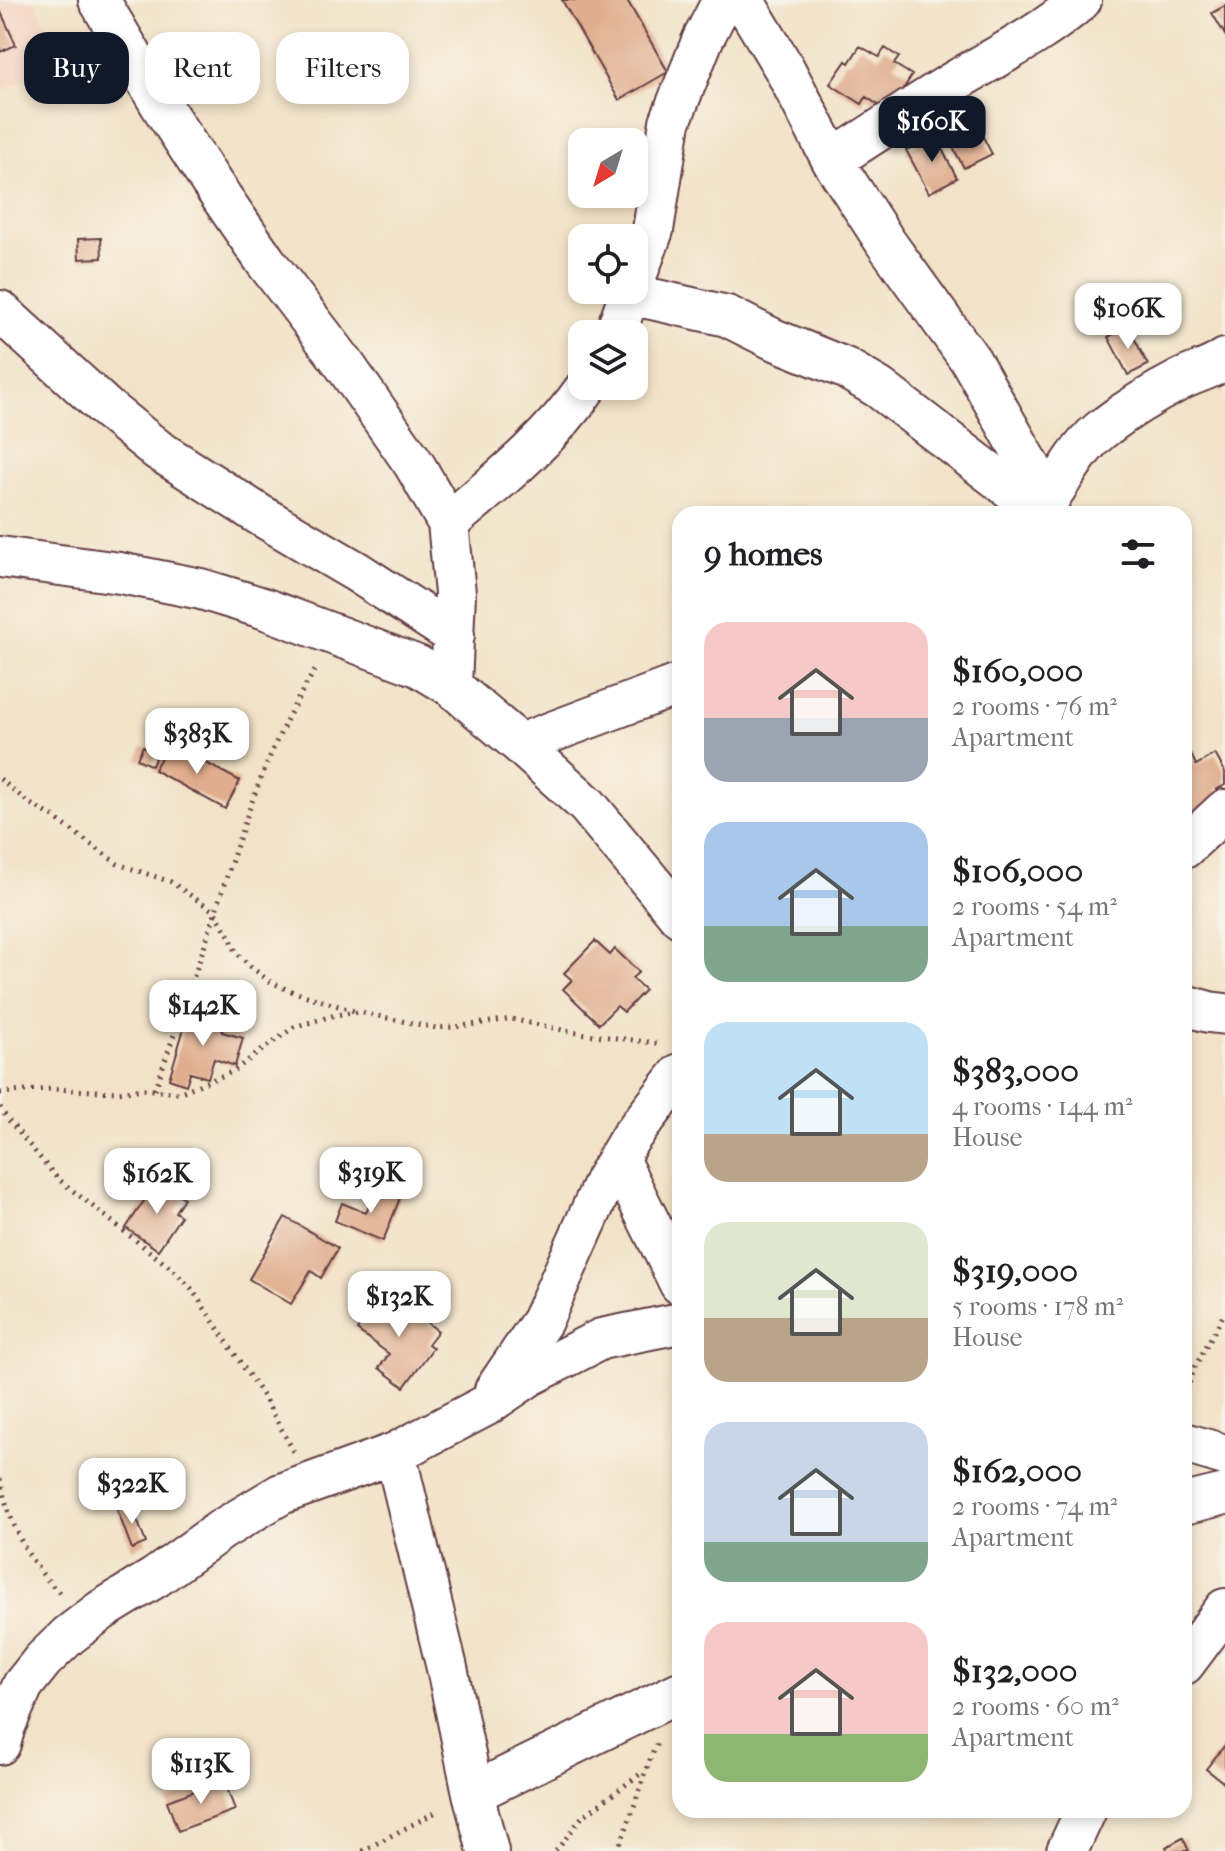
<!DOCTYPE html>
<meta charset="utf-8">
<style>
body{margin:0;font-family:"IM FELL French Canon",serif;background:#f6f6f6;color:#202124;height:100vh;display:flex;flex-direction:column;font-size:30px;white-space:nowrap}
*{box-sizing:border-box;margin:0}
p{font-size:26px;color:#757577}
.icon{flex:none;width:44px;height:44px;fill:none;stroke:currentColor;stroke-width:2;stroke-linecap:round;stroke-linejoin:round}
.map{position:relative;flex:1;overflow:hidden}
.side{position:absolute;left:672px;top:506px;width:520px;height:1312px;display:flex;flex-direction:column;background:#fff;border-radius:24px;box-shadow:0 4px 12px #0003}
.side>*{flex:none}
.top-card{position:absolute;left:24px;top:32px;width:528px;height:72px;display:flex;gap:16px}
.needle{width:52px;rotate:218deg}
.tools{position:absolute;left:568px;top:128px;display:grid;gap:16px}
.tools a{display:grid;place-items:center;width:80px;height:80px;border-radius:16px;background:#fff;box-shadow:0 4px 12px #0003;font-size:40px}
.price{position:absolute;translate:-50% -68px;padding:0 18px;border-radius:16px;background:#fff;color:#222;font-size:26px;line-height:52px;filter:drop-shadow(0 2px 4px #0008)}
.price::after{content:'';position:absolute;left:50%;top:48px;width:24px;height:18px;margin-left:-12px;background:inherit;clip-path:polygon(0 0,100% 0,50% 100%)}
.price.on{background:#111827;color:#fff}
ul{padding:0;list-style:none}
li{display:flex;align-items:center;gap:24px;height:200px;padding:0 32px}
li span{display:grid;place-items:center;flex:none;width:224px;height:160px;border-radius:24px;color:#555}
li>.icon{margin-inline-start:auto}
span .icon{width:96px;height:96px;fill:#fffc;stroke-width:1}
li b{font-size:34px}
h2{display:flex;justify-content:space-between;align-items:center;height:96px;padding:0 32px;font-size:34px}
.tag{padding:0 28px;border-radius:24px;background:#fff;box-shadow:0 4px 12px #0003;font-size:28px;line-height:72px}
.tag.on{background:#111827;color:#fff}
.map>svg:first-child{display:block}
.built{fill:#f4d3c1}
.building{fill:#e0ad8e}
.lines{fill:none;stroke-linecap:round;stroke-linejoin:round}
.minor-casing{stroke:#633c42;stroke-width:44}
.path{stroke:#633c42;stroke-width:5;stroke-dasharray:2 6;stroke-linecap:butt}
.minor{stroke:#fff;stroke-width:40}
</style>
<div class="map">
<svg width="1225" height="1851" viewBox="0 0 1225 1851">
<rect width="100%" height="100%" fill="#f7f3e8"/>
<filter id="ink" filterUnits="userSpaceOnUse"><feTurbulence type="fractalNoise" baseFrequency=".0125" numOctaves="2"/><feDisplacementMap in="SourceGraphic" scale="16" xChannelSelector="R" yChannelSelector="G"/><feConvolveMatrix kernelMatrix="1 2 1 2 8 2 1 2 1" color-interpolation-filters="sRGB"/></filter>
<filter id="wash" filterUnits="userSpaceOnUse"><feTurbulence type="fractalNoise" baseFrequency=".006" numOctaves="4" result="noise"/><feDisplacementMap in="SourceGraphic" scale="32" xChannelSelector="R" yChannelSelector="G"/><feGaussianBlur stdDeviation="1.8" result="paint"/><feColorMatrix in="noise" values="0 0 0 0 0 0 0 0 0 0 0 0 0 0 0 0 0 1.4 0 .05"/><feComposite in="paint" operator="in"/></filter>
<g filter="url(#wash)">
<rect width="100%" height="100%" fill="#f2e2c7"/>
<path class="built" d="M0,0H35L63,61L0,92Z"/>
<g id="blocks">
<path class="building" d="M562,0H627L668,72L619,100Z
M1225,6V35L1212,13Z
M0,10L16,45L0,52Z
M860,46L879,57L885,48L899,57L894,64L912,75L889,112L866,97L862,104L830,84L846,61L849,63Z
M967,106L992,154L964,168L939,121Z
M935,135L957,178L929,193L906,150Z
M101,238L102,258L79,259L78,239Z
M1128,326L1148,365L1128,375L1108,337Z
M169,743L240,781L225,809L154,770Z
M143,746L157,753L152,766L137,759Z
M1191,754L1196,765L1215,754L1225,772V785L1216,790L1223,802L1189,822L1184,813V758Z
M595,941L610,955L615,949L639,972L632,978L645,990L624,1012L617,1006L599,1024L563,989L572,980L564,973Z
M190,1008L208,1013L206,1021L223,1026L222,1032L243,1038L235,1066L214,1059L208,1078L190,1073L186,1085L169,1079Z
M158,1180L184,1198L175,1212L181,1216L158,1250L126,1228Z
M377,1188L400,1198L383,1241L335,1221L342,1203L366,1213Z
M285,1217L338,1248L321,1278L311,1271L291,1304L249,1279Z
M396,1299L438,1331L428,1344L433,1348L404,1387L379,1368L389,1354L357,1330L378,1303L388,1310Z
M131,1504L146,1543L132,1549L117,1509Z
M1225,1745V1779L1223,1782L1206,1769Z
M224,1780L235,1810L178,1831L167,1801Z
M1183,1838L1189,1851H1168L1166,1847Z"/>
</g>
</g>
<g filter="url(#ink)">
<use href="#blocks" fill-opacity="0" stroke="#633c42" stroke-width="2"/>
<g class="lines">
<g class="minor-casing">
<path id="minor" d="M99,0L161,105L211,182L266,262L344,364L414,464L448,523L455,593L451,686
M743,0L784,68L832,160L886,243L971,361L1049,500L1045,514
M832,160C876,133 918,103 962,77C1003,53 1045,32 1081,0
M634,282L653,230L670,122L703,39L723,0
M630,294L727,316L773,339L845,368L879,388L1040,511
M0,311L106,408L158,450L260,515L357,572L454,635
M615,334L631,290
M1037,514C1062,485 1074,449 1106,426C1128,409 1155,393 1180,380C1195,372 1212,369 1225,359
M448,523C498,481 550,440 587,386
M0,557L120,573L201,589L263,608L418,666L451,686L520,744L587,805L680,917
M520,744L680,684
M1184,848L1225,810
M1184,1005L1209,1012L1225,1014
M618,1159L680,1284
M495,1390L542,1321L605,1180L630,1138L680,1074
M1184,1443L1225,1455
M395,1453L447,1668L473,1793L488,1851
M1184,1504L1225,1494
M1184,1664L1225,1609
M0,1744L5,1726L23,1685L43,1660L69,1635L102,1610L156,1577L221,1530L281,1494L395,1453L485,1406L529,1376L601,1339L680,1323
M473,1793L680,1692
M1067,1851L1086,1810"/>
</g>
<path class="path" d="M0,779L29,803L52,816L118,864L171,882L215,912L231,939L236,952L251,967L269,981L288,990L354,1011
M155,1090C173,1037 192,983 210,929C239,840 265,745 318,666
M0,1093L50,1089L117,1092L144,1089L178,1093L232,1072L294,1027L335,1015L358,1012L436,1028L455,1027L511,1019L572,1032L662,1044
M0,1107L6,1117L57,1178L173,1270L191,1288L266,1401L294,1452
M1184,1398L1195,1367L1225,1312
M0,1479C9,1524 29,1565 63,1596
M362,1851L440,1810
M556,1851L582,1817L643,1772
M617,1851C633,1816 641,1779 657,1743"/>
<use href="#minor" class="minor"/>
</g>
</g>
</svg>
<div class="tools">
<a><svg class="needle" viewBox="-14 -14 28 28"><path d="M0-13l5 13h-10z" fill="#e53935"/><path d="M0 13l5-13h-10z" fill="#757577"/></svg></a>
<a><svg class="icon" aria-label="locate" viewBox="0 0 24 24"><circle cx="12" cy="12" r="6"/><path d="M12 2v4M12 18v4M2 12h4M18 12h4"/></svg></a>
<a><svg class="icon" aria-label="layers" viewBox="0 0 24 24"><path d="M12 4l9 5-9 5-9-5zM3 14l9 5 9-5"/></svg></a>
</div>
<b class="price on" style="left:932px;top:164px">$160K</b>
<b class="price" style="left:1128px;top:351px">$106K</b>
<b class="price" style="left:197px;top:776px">$383K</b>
<b class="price" style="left:203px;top:1048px">$142K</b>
<b class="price" style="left:371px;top:1215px">$319K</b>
<b class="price" style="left:157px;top:1216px">$162K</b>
<b class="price" style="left:399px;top:1339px">$132K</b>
<b class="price" style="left:132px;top:1526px">$322K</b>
<b class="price" style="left:201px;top:1806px">$113K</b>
<div class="top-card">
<a class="tag on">Buy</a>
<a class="tag">Rent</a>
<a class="tag">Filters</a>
</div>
<section class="side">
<h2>9 homes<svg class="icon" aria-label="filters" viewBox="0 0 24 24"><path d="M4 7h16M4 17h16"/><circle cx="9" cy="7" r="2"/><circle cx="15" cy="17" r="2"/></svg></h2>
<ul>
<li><span style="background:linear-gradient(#f6c9c9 60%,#9aa5b1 0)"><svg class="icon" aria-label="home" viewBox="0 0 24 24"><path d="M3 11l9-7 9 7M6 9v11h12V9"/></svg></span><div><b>$160,000</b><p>2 rooms · 76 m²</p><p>Apartment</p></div></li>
<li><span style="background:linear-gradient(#a9c7e8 65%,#7fa58c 0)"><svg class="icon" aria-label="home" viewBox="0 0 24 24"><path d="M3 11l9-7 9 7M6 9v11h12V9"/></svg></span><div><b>$106,000</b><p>2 rooms · 54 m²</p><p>Apartment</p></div></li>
<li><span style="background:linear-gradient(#bfe0f5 70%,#b9a48a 0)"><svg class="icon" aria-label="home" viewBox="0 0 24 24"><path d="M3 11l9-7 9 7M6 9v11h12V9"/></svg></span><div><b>$383,000</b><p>4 rooms · 144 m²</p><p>House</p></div></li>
<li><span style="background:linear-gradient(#dfe7d0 60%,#b9a48a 0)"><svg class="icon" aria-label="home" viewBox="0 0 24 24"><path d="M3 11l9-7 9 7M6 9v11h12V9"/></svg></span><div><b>$319,000</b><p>5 rooms · 178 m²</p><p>House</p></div></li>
<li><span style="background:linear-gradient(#c9d6e8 75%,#7fa58c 0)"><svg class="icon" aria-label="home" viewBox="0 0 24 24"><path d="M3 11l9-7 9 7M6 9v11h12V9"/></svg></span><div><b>$162,000</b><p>2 rooms · 74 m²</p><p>Apartment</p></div></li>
<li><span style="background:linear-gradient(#f6c9c9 70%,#8fb573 0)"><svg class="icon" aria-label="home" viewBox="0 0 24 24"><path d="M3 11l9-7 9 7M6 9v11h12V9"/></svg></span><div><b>$132,000</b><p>2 rooms · 60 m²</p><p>Apartment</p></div></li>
</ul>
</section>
</div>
